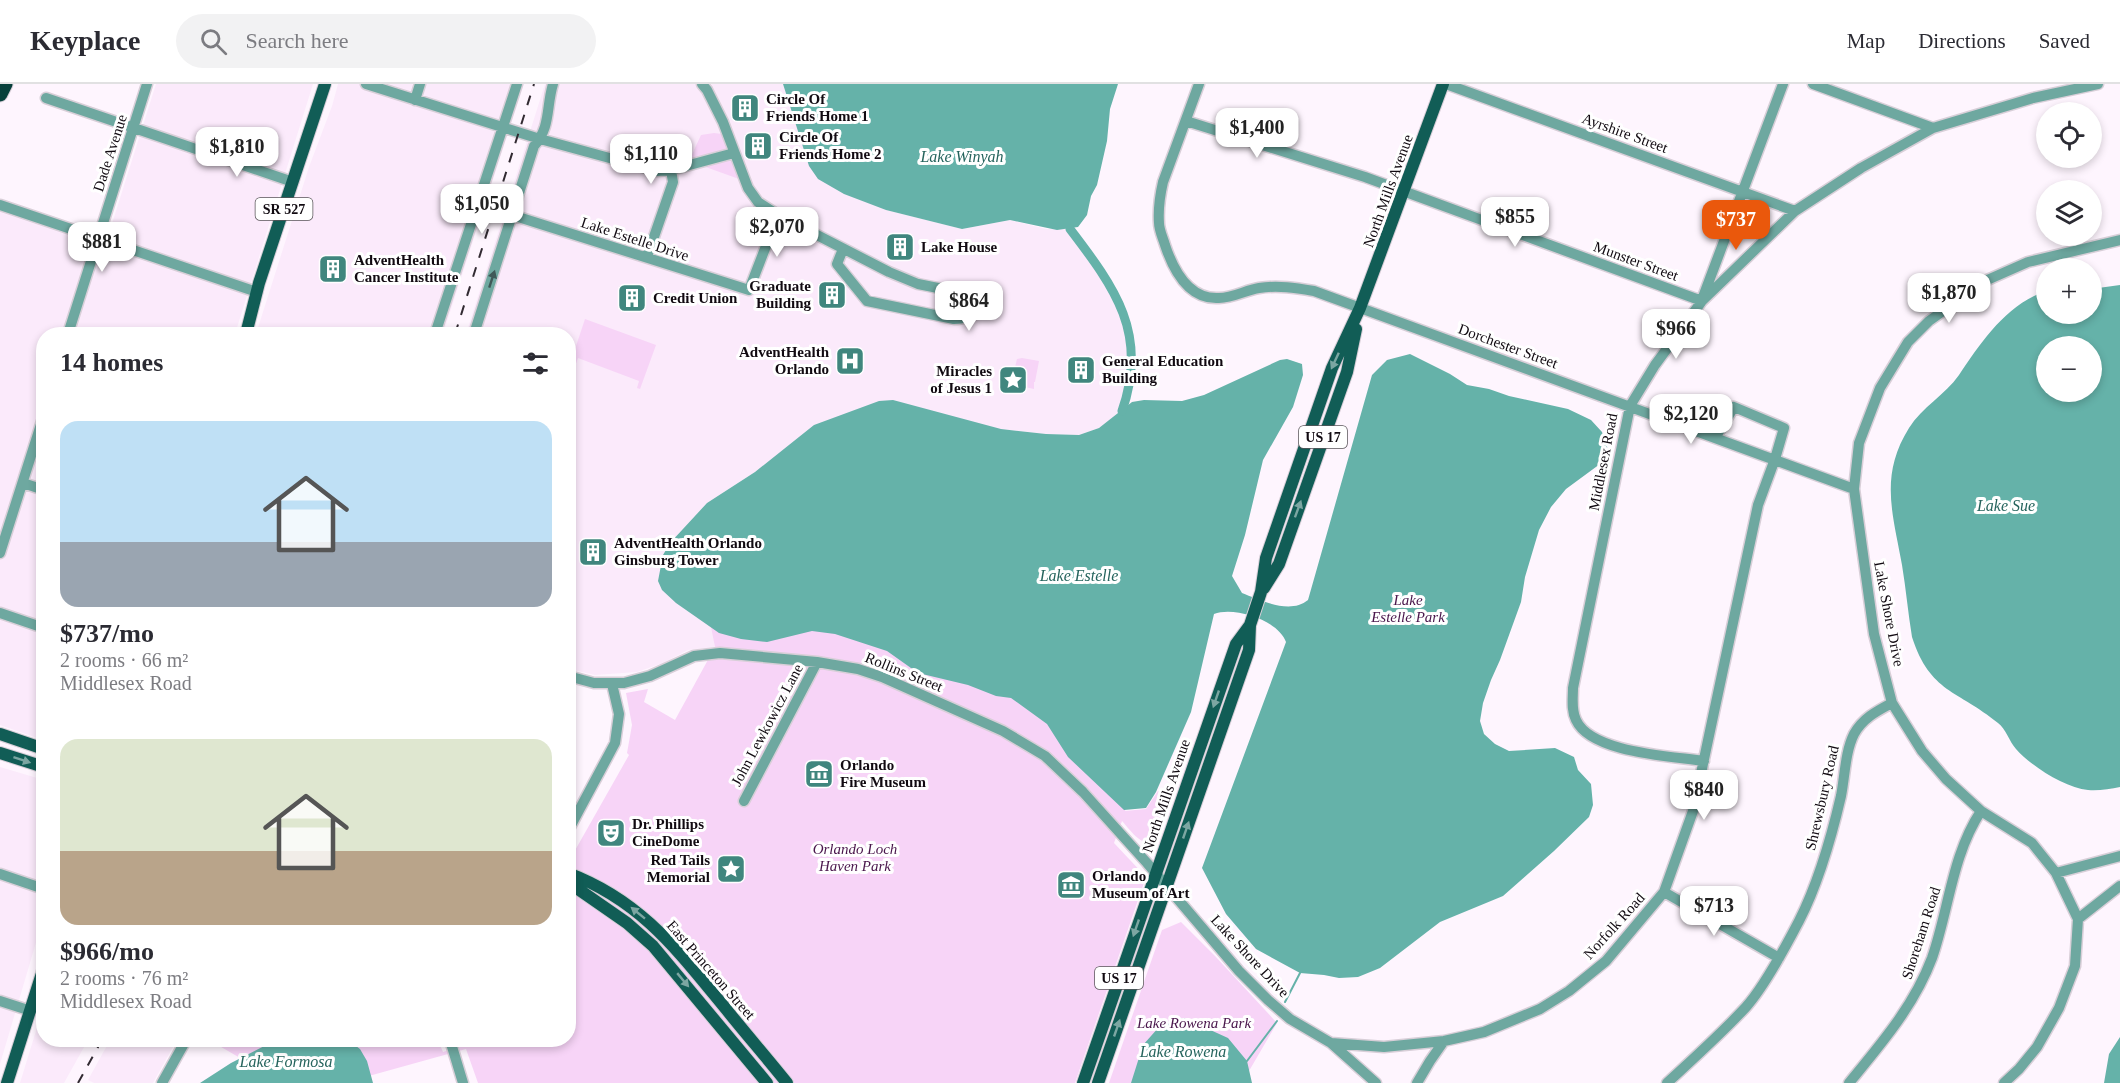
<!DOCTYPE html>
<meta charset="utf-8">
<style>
body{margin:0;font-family:Georgia,serif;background:#f2f2f3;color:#2b2b33;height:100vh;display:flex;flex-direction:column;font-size:22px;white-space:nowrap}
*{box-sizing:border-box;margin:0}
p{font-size:20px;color:#7c7c81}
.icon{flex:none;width:33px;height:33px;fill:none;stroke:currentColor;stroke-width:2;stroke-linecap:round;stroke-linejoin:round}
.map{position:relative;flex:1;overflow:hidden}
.side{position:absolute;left:36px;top:243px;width:540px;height:720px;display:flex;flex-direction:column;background:#fff;border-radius:24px;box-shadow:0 3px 9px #0003}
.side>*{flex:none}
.fabs{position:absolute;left:2036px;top:18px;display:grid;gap:12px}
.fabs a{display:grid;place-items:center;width:66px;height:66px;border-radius:50%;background:#fff;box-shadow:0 3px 9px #0003;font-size:30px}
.price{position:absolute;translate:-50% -51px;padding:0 14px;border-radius:12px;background:#fff;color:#222;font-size:20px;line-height:39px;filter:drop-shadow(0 2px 3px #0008)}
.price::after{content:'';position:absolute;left:50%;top:36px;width:18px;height:14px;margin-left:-9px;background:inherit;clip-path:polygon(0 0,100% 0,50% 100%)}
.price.active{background:#ea580c;color:#fff}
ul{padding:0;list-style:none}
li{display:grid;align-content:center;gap:12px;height:318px;padding:0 24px}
li span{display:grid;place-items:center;height:186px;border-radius:18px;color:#555}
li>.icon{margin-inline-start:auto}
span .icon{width:108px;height:108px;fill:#fffc;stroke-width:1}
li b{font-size:26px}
h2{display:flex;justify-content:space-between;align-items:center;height:72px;padding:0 24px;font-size:26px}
header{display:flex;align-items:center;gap:36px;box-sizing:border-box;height:84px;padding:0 30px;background:#fff;border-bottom:2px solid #e1e1e2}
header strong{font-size:28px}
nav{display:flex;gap:33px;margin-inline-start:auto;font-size:21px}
.search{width:420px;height:54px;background:#f2f2f3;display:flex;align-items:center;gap:15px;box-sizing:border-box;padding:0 21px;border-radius:33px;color:#7c7c81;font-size:22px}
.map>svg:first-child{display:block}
.built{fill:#fbeafb}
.green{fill:#f7d4f7}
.water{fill:#65b2a9;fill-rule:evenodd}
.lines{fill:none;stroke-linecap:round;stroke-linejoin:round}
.stream{stroke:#65b2a9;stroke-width:2}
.canal{stroke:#65b2a9;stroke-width:9}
.minor-casing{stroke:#d8cfd8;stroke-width:13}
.major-casing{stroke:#d8cfd8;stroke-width:14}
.highway-casing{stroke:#d8cfd8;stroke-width:17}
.minor{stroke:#6ea8a0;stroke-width:10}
.major{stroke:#115d56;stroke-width:12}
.highway{stroke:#07403b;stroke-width:15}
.rail{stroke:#322b32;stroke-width:2;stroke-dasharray:10 10;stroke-linecap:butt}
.oneway{fill:#405958}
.oneway2{fill:#7ca6a2}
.labels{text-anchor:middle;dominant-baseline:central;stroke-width:6;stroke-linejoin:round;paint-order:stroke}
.shield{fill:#fff;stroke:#585458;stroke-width:1.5}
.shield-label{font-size:14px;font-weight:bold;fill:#110a11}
.poi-label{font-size:15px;font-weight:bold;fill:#110a11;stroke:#fff;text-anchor:start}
.street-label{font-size:15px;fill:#110a11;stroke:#fff}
.park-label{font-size:15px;font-style:italic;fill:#49154b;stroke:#fff}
.water-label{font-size:16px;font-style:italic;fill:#25645d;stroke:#fff}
</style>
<header>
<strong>Keyplace</strong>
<div class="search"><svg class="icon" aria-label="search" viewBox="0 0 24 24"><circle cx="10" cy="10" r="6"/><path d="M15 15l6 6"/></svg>Search here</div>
<nav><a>Map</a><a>Directions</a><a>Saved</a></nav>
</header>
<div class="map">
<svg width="2120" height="999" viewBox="0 0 2120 999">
<rect width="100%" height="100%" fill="#fef5fe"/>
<path class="built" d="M156,0H313L235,250H44L43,656L0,641V125L105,162Z
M338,0H524L443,250H256L309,83L332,22Z
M545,0H783L805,70L886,126L962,145L1010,136L1046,145H1070L1096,178L1118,214L1131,251L1130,304L1122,327L1099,344L1079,351L1046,350L1001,345L977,340L755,388L707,419L670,459L663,471L712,544L715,563L688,566L663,579L637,588L595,591L569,585L568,250H466Z
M0,683L44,696L43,835L0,980Z
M43,924L44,956H88L64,999H20Z
M110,956H177L153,999H94L88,996Z"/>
<path class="green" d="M714,49L722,50L739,95L689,77L701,51Z
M585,235L656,261L640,305L637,304L639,297L578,274L574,285L569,283Z
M1022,274L1039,277L1035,298H1034V305L1011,300L1017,275Z
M689,527L785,537L999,587L1134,701L1125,727L1146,725L1158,707L1173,713L1155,760C1140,761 1131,747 1122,737L1114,759L1146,793L1075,999H478L466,965L358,995L254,982L209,956H438L443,968L465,961L468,956H568L569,777L629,671L627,669L632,641L626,609L648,605L644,618L675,636L715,563L711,543Z
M1181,838L1215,872L1277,939L1242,999H1109L1162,846Z"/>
<path class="water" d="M783,0H1118L1110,25L1107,57L1097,101L1091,112L1087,131L1078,143L1057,146L1010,136L962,145L886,126L844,110L818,95L809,82Z
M2120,201V703C2110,705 2098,707 2088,706C2065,704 2031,682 2016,665C2009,657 2006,645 1998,639C1958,606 1930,609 1912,553C1908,529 1906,505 1902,481C1893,430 1879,392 1909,344C1922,323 1945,311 1959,291C1982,257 2006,221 2046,207V230H2091V205ZM2091,262V308H2046V262Z
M1410,270L1450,290L1467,301L1489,305L1509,312L1568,325L1591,336L1602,348L1608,366L1600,380L1566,405L1551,423L1539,446L1525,493L1521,518L1500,576L1491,596L1483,619L1480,637L1484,650L1495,660L1509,667L1555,664L1574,673L1578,686L1591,700L1593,721L1589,733L1554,767L1503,812L1440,838L1380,884L1358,893L1339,894L1324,891L1300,889L1256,865L1226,830L1202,784L1286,558C1278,536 1234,522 1214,530L1191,628L1156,708L1146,724L1124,726L1068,673L1047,640L1011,614L996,612L968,601L918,589L887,567L835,550L812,547L767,558L741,555L719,549L676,519L662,506L658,497L663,471L670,459L707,419L755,388L814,341L879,317L893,316L1001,345L1046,350L1079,351L1099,344L1132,318L1144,316L1182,317L1204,311L1280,276L1287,275L1302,280L1303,291L1293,323L1263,376L1245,451L1232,492L1242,509C1260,516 1290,531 1308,516L1372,291L1387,276Z
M1184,934L1228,954L1247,977L1252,999H1131L1143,961L1159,943Z
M2120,953V999H2104L2109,970Z
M276,956H348L360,965L367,977L373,999H200L231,979Z"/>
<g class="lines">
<path class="stream" d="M1285,918L1300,889
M1247,977L1277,937"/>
<path class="canal" d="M1070,145C1115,204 1149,250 1122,327"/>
<g class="minor-casing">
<path id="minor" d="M366,0L540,55L657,87L671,86L734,69
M702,0L707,6L723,38L748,104L758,118L778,131L889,188L918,200L963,209L970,214L972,226C967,234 963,235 954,235L867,217L837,180L843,165
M1199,0L1163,98C1160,111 1158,125 1159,139C1159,146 1163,154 1165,161C1173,185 1188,216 1219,214C1233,214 1246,206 1259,204C1278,201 1296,204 1314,207L1854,405
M1446,0L1795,127
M1813,0L1933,44
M46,14L293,98
M415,16L420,0
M1186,37L1365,93L1702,217
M0,121L257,208
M512,131L749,206L778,131
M647,173L673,98L671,86
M1703,213L1783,0
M68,250L147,0
M435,250L517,0
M474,250L534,62C551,43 546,23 553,0
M23,399L44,406
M0,469L44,331
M0,529L44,544
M568,592L594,599H624L650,592L694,572L720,569L817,578L858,585L882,593L1003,647L1045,672L1083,708L1147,779L1239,887L1268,916L1290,935L1331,959L1376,999
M1704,677C1671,672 1591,669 1576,636C1571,626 1573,614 1573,604L1630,322L1655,281L1702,217L1795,127L1861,84L1933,44L2033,14L2098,0
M744,717L817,578
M568,747L615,659L619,630L612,600
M2056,789L2120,772
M0,790L44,805
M1664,808L1779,874
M2078,835L2120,802
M0,917L31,927
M450,956L463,999
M1331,959L1384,963L1444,957L1484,948L1540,925L1569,907L1606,877L1664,808L1693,727L1758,421L1775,375L1784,344L1734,323L1715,354
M162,999L186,956
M1417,999L1430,977L1444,957
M1667,999C1694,974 1721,950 1746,923C1764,903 1786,862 1799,837C1819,798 1831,755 1841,712C1845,692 1845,668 1854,650C1863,634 1877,627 1892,619
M1849,999C1881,960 1914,922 1932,874C1949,825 1952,771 1981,727
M2004,999L2019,985L2037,963L2059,924L2075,882L2078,835L2056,789L2032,759L1981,727L1946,695L1922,667L1892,619L1874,550L1854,405L1859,359L1880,304L1908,258L1929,237L1985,197L2028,178L2120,156"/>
</g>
<g class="major-casing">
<path id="major" d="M246,250L259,199L325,0
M1264,504L1279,480L1347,288L1356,245
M0,650L44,665
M0,669L44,683
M568,789C642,817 678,867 726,925C746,950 767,974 787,999
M568,798L627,839L653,862L767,999
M7,999L44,883
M1083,999L1236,560L1250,541L1261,508L1266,474L1332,284L1360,224L1443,0
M1098,999L1249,566L1250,541"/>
</g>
<g class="highway-casing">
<path id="highway" d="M0,10L5,0"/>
</g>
<use href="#minor" class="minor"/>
<use href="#major" class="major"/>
<use href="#highway" class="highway"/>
<path class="rail" d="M455,250L534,0
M78,999L102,956"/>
</g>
<defs><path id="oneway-solid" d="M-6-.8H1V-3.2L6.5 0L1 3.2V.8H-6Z" transform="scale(1.5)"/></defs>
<use class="oneway" href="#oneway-solid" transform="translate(492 195) rotate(-72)"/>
<g class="oneway2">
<use href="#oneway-solid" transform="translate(1335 277) rotate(115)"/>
<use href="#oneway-solid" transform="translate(1298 425) rotate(-70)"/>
<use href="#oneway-solid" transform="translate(1216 615) rotate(109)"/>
<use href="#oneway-solid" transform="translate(22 676) rotate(18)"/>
<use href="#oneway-solid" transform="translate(1186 746) rotate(-71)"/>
<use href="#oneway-solid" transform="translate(638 829) rotate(-141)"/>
<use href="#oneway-solid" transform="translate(1136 844) rotate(109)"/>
<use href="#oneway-solid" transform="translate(683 896) rotate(50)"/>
<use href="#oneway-solid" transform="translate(1117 944) rotate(-71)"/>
</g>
<defs>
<g id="building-square" transform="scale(1.5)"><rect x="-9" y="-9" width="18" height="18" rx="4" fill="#40867e" stroke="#fff"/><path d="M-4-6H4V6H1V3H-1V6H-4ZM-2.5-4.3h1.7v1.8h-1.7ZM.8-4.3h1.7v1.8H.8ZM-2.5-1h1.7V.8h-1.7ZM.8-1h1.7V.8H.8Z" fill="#fff"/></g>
<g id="hospital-square" transform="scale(1.5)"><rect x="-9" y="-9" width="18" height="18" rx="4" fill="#40867e" stroke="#fff"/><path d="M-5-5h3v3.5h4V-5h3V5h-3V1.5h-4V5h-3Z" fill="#fff"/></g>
<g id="sight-square" transform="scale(1.5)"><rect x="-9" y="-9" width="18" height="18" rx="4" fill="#40867e" stroke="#fff"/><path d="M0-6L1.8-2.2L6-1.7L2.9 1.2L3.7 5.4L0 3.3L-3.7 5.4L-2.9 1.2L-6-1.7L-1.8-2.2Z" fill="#fff"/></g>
<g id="museum-square" transform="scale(1.5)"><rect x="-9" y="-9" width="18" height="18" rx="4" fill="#40867e" stroke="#fff"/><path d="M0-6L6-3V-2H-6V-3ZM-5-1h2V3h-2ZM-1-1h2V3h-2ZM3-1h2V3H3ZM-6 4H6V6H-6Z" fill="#fff"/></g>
<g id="theatre-square" transform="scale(1.5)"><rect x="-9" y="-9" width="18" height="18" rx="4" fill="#40867e" stroke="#fff"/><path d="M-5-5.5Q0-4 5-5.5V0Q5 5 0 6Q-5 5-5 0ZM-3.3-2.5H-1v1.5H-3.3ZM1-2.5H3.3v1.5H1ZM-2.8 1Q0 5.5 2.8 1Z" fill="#fff"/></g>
</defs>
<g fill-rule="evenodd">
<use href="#building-square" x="745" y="24"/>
<use href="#building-square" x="758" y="62"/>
<use href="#building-square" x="900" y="163"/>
<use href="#building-square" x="333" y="185"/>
<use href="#building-square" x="832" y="211"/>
<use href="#building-square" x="632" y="214"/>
<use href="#hospital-square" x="850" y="277"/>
<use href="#building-square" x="1081" y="286"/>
<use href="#sight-square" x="1013" y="296"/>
<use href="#building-square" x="593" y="468"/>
<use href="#museum-square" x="819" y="690"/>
<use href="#theatre-square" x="611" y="749"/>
<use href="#sight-square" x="731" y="785"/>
<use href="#museum-square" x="1071" y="801"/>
</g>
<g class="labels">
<g class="shield">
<rect x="255.5" y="114" width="57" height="22" rx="4.5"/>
<rect x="1299" y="342" width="48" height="22" rx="4.5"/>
<rect x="1095" y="883" width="48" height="22" rx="4.5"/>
</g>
<g class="shield-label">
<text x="284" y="125">SR 527</text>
<text x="1323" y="353">US 17</text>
<text x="1119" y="894">US 17</text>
</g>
<g class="poi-label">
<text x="766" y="15">Circle Of<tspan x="766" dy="17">Friends Home 1</tspan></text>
<text x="779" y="53">Circle Of<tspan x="779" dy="17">Friends Home 2</tspan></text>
<text x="921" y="163">Lake House</text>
<text x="354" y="176">AdventHealth<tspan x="354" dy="17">Cancer Institute</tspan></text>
<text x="811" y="202" text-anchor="end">Graduate<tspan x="811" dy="17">Building</tspan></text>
<text x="653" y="214">Credit Union</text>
<text x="829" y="268" text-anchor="end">AdventHealth<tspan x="829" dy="17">Orlando</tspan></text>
<text x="1102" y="277">General Education<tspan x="1102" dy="17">Building</tspan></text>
<text x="992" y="287" text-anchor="end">Miracles<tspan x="992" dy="17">of Jesus 1</tspan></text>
<text x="614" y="459">AdventHealth Orlando<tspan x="614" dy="17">Ginsburg Tower</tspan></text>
<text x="840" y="681">Orlando<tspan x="840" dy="17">Fire Museum</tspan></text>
<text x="632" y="740">Dr. Phillips<tspan x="632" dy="17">CineDome</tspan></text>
<text x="710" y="776" text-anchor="end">Red Tails<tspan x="710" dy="17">Memorial</tspan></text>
<text x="1092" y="792">Orlando<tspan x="1092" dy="17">Museum of Art</tspan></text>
</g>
<g class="street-label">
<text transform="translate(1625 49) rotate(20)">Ayrshire Street</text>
<text transform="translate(110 69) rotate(-72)">Dade Avenue</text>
<text transform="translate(1388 107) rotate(-70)">North Mills Avenue</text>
<text transform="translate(635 155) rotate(18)">Lake Estelle Drive</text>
<text transform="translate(1636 177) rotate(20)">Munster Street</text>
<text transform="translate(1508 262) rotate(20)">Dorchester Street</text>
<text transform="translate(1603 378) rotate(-79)">Middlesex Road</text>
<text transform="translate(1889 530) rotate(79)">Lake Shore Drive</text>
<text transform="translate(904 588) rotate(22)">Rollins Street</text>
<text transform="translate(767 641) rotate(-62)">John Lewkowicz Lane</text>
<text transform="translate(1166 712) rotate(-71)">North Mills Avenue</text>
<text transform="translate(1822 714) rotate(-77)">Shrewsbury Road</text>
<text transform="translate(1614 842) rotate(-48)">Norfolk Road</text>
<text transform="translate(1921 849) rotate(-72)">Shoreham Road</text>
<text transform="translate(1250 872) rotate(47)">Lake Shore Drive</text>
<text transform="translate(711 886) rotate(49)">East Princeton Street</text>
</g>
<g class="park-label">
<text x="1408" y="516">Lake<tspan x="1408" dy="17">Estelle Park</tspan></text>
<text x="855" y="765">Orlando Loch<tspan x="855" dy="17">Haven Park</tspan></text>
<text x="1194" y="939">Lake Rowena Park</text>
</g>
<g class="water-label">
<text x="962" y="72">Lake Winyah</text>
<text x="2006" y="421">Lake Sue</text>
<text x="1079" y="491">Lake Estelle</text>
<text x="1183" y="967">Lake Rowena</text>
<text x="286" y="977">Lake Formosa</text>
</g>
</g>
</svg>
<div class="fabs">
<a><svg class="icon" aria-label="locate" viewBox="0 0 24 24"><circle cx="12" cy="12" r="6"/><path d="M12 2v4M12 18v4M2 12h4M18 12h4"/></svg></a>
<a><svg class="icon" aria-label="layers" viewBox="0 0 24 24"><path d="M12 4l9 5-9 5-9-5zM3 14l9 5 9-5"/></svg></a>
<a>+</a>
<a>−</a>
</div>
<b class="price" style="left:1257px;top:75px">$1,400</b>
<b class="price" style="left:237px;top:94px">$1,810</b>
<b class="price" style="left:651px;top:101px">$1,110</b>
<b class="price" style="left:482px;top:151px">$1,050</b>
<b class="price" style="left:1515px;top:164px">$855</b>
<b class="price active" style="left:1736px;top:167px">$737</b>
<b class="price" style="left:777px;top:174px">$2,070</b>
<b class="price" style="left:102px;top:189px">$881</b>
<b class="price" style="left:1949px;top:240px">$1,870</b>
<b class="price" style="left:969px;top:248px">$864</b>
<b class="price" style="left:1676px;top:276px">$966</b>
<b class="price" style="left:1691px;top:361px">$2,120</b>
<b class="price" style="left:1704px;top:737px">$840</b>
<b class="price" style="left:1714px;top:853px">$713</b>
<section class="side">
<h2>14 homes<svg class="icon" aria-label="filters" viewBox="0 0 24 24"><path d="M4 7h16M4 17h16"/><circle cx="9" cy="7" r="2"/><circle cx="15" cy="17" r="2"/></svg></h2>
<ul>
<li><span style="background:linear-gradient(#bfe0f5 65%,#9aa5b1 0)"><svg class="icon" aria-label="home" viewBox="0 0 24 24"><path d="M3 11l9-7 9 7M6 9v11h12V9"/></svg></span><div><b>$737/mo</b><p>2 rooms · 66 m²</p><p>Middlesex Road</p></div></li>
<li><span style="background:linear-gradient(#dfe7d0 60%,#b9a48a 0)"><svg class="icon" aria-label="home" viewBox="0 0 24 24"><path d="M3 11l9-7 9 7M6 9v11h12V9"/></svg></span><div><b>$966/mo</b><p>2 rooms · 76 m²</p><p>Middlesex Road</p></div></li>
</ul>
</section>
</div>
